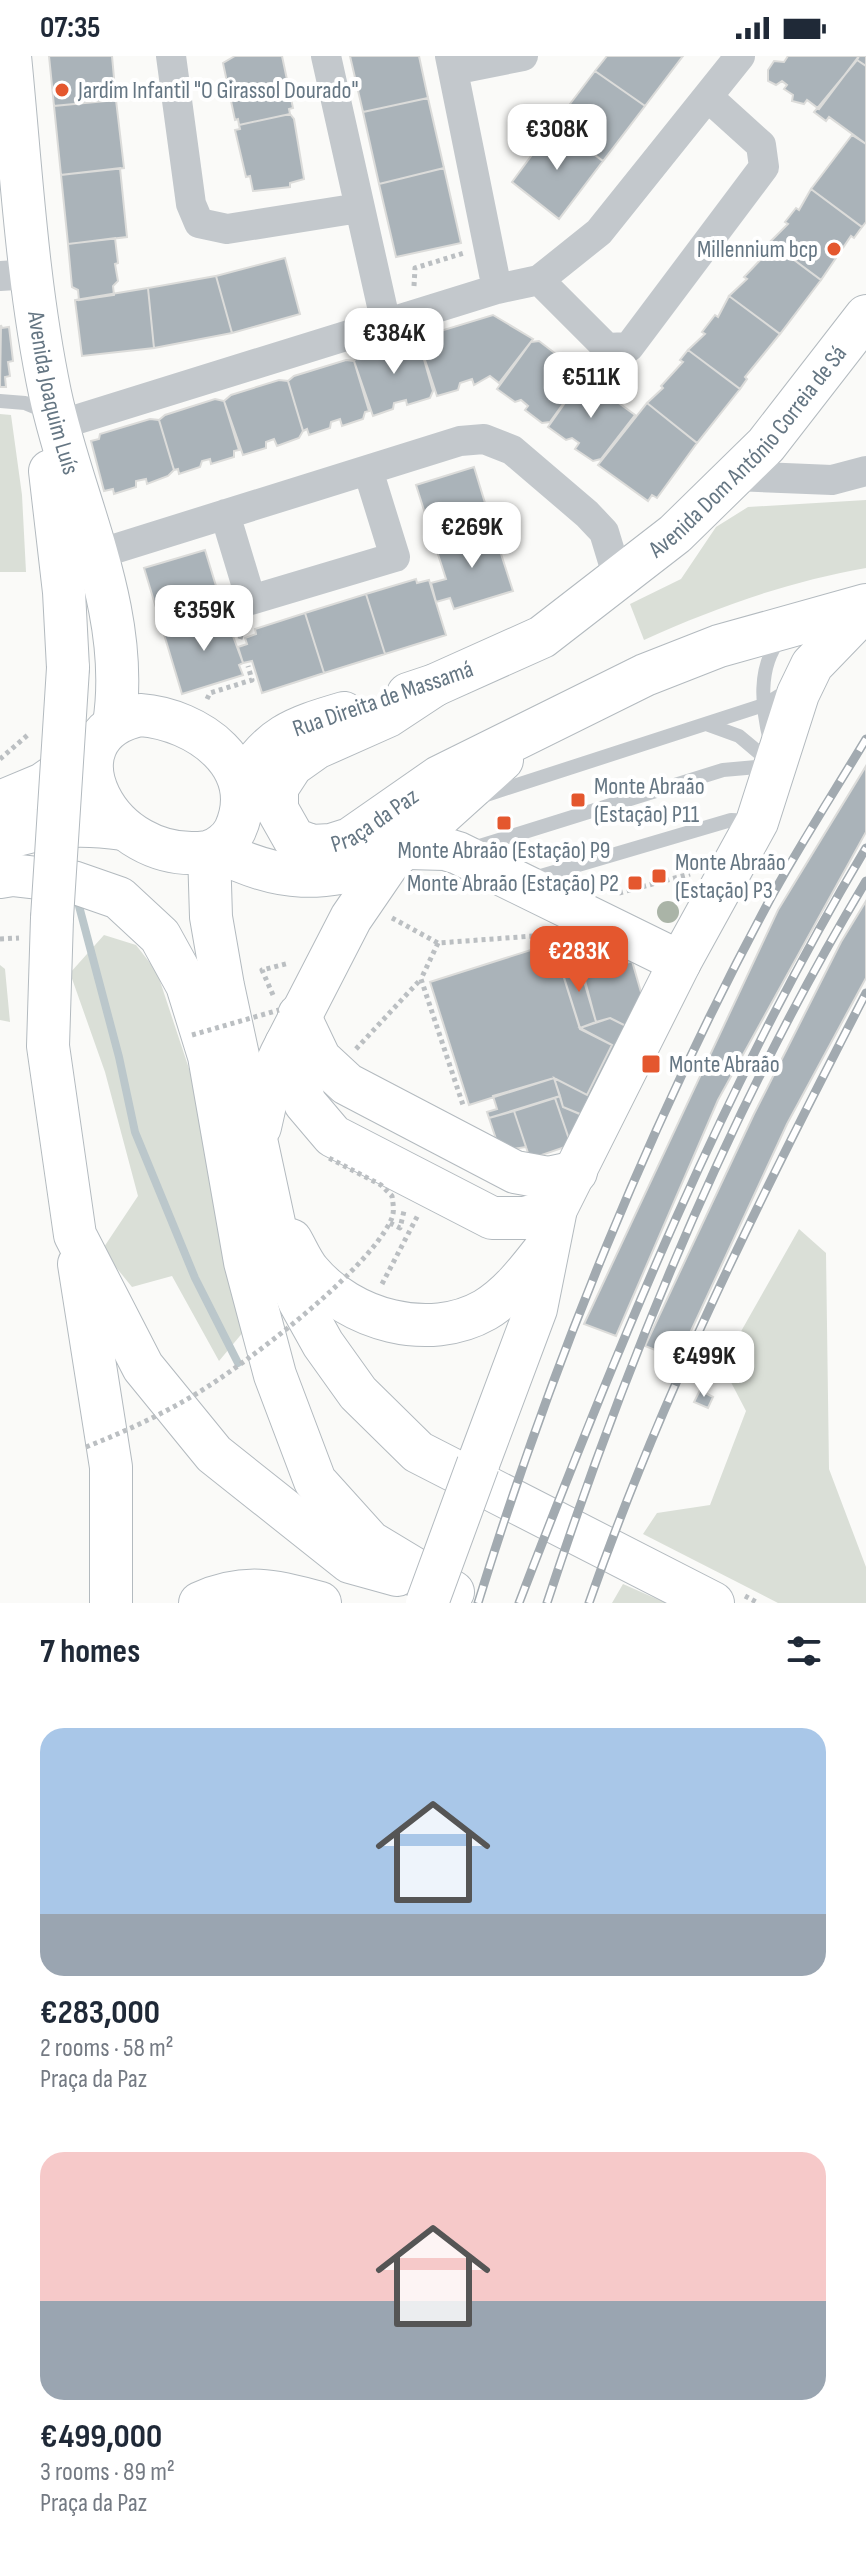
<!DOCTYPE html>
<meta charset="utf-8">
<style>
body{margin:0;font-family:"Sofia Sans Condensed",sans-serif;background:#f6f6f7;color:#1f2937;height:100vh;display:flex;flex-direction:column;font-size:30px;white-space:nowrap}
*{box-sizing:border-box;margin:0}
p{font-size:26px;color:#747a83}
.icon{flex:none;width:44px;height:44px;fill:none;stroke:currentColor;stroke-width:2;stroke-linecap:round;stroke-linejoin:round}
.map{position:relative;height:1547px;overflow:hidden}
.sheet{display:flex;flex-direction:column;background:#fff;flex:1}
.sheet>*{flex:none}
.price{position:absolute;translate:-50% -68px;padding:0 18px;border-radius:16px;background:#fff;color:#222;font-size:26px;line-height:52px;filter:drop-shadow(0 2px 4px #0008)}
.price::after{content:'';position:absolute;left:50%;top:48px;width:24px;height:18px;margin-left:-12px;background:inherit;clip-path:polygon(0 0,100% 0,50% 100%)}
.price.active{background:#e4572e;color:#fff}
ul{padding:0;list-style:none}
li{display:grid;align-content:center;gap:16px;height:424px;padding:0 40px}
li span{display:grid;place-items:center;height:248px;border-radius:24px;color:#555}
li>.icon{margin-inline-start:auto}
span .icon{width:144px;height:144px;fill:#fffc;stroke-width:1}
li b{font-size:34px}
h2{display:flex;justify-content:space-between;align-items:center;height:96px;padding:0 40px;font-size:34px}
.status{display:flex;justify-content:space-between;align-items:center;height:56px;padding:0 40px;background:#fff;direction:ltr}
.status svg{height:22px;fill:currentColor}
.map>svg:first-child{display:block}
.green{fill:#dadfd7}
.lines{fill:none;stroke-linecap:round;stroke-linejoin:round}
.stream{stroke:#bbc7cb;stroke-width:8}
.building{fill:#aab3b9;stroke:#dcdcda;stroke-width:2}
.secondary-casing{stroke:#b3babf;stroke-width:44}
.path{stroke:#bbbfc2;stroke-width:5;stroke-dasharray:4 4;stroke-linecap:butt}
.lane{stroke:#c3c8cc;stroke-width:14}
.street{stroke:#c3c8cc;stroke-width:30}
.secondary{stroke:#fff;stroke-width:42}
.rail-casing{stroke:#a2aab0;stroke-width:9}
.rail{stroke:#fff;stroke-width:6;stroke-dasharray:18;stroke-linecap:butt}
.secondary-bridge-casing{stroke:#b3babf;stroke-width:44;stroke-linecap:butt}
.path-bridge{stroke:#bbbfc2;stroke-width:5;stroke-dasharray:4 4;stroke-linecap:butt}
.secondary-bridge{stroke:#fff;stroke-width:42}
.tree{fill:#aab4a7}
.poi-dot{fill:#e4572e;stroke:#fff;stroke-width:3}
.labels{text-anchor:middle;dominant-baseline:central;stroke-width:8;stroke-linejoin:round;paint-order:stroke}
.poi-label{font-size:24px;fill:#657683;stroke:#fff;text-anchor:start}
.street-label{font-size:24px;fill:#657683;stroke:#fff}
</style>
<div class="status"><b>07:35</b><svg viewBox="0 0 49 12"><path d="M0 12V9h3v3zM5 12V6h3v6zM10 12V3h3v9zM15 12V0h3v12zM26 1h20v11H26zM47 4h2v5h-2z"/></svg></div>
<div class="map">
<svg width="866" height="1547" viewBox="0 0 866 1547">
<rect width="100%" height="100%" fill="#fafaf8"/>
<path class="green" d="M0,358L11,359L22,439L26,516H0Z
M866,444V512C787,526 717,551 644,584L630,548L681,523L716,471L748,451Z
M104,879L136,889L157,916L207,1067L249,1269L219,1305L172,1220L132,1231L102,1194L138,1140L105,1016L70,917Z
M0,909L5,913L10,966L0,964Z
M799,1173L826,1197L829,1413L866,1511V1547H778L643,1478L657,1457L710,1449L746,1355L722,1309Z
M623,1528L666,1547H612Z"/>
<g class="lines">
<path class="stream" d="M79,850L119,1001L135,1076L195,1222L238,1307"/>
</g>
<path class="building" d="M49,0H112L116,44L54,50Z
M282,0L293,52L289,53L290,58L239,69L238,63L235,64L223,7L235,0Z
M350,0H419L428,42L363,56Z
M607,0H683L645,50L595,15Z
M788,0H859L819,53L807,44L804,48L792,45L793,39L784,33L787,29L782,25L776,29L768,25V14L774,5L784,6Z
M859,0H866V10L857,4Z
M857,4L866,10V88L829,61L826,65L814,56Z
M595,15L645,50L603,105L554,69Z
M428,42L444,112L379,128L363,56Z
M116,44L124,112L61,119L54,50Z
M290,58L294,63L304,123L290,127V131L253,135L250,120L246,121L235,74L240,73L239,69Z
M554,69L603,105L559,163L512,126Z
M852,79L866,88V166L862,171L811,133Z
M120,112L127,181L68,188L61,119Z
M444,112L461,187L396,201L379,128Z
M811,133L862,171L854,182L851,180L821,224L770,186L788,168L785,166L796,152L799,154Z
M115,182L118,207L115,208L118,225L113,230L114,239L79,244L78,234L72,231L68,188Z
M770,186L821,224L780,278L729,240L747,223L744,221L764,200L761,198Z
M285,202L300,258L232,277L216,220Z
M216,220L232,277L154,292L148,232Z
M148,232L154,292L82,300L75,244Z
M729,240L780,278L745,321L747,323L740,333L688,294L705,278L702,276L715,259L718,261Z
M493,259L533,283L499,327L490,320L474,329L472,323L460,327L458,334L437,340L419,286L436,280L437,276Z
M1,269L2,272L9,271L13,305L8,306L10,320L5,321L6,331H0Z
M412,284L419,286L433,335L430,342L407,349L406,344L394,347L393,353L373,360L354,305L358,300Z
M539,285L556,298L552,302L560,308L566,306L583,320L550,366L542,367L525,354L528,350L521,344L515,346L497,333L531,286Z
M688,294L740,333L697,387L647,347L663,332L661,330L683,306L680,304Z
M346,304L354,305L369,355L365,356L363,363L342,370L340,363L331,366L330,372L309,379L307,373L303,375L288,325L294,320Z
M279,324L288,325L303,375L299,382L277,390L274,383L266,386V392L243,399L224,345L231,339Z
M581,324H589L606,336L603,341L611,347L616,345L635,359L601,403L593,405L575,393L579,387L572,382L566,384L548,371Z
M215,343L224,345L239,394L234,395V401L211,408L210,403L202,405L200,411L179,418L178,413L174,414L159,364L165,359Z
M647,347L697,387L657,442L652,439L648,445L598,409Z
M150,363L159,364L174,414L168,420L147,428L146,423L136,425V431L114,438L113,433L104,435L91,385L99,383L100,378Z
M474,411L493,473L435,489L416,429Z
M493,473L513,535L454,553L450,542L436,546L431,527L446,523L435,489Z
M205,494L224,556L163,575L144,512Z
M416,523L417,527L429,524L446,579L385,598L366,538Z
M366,538L385,598L324,617L305,557Z
M224,556L243,607L239,609L243,619L182,638L163,575Z
M305,557L324,617L262,637L252,605L243,607L238,591L247,588L245,582L256,578L255,573Z
M866,710V776L718,1044L616,1280L584,1268L778,854Z
M866,845V922L787,1068L678,1303L645,1290L754,1058L841,886Z
M553,887L580,973L612,989L587,1039L554,1022L469,1049L430,926Z
M607,887L614,911L584,921L575,896Z
M575,896L578,905L561,912L558,902Z
M578,905L596,966L580,972L561,912Z
M632,905L645,950L630,972L610,962L596,966L584,921Z
M610,962L630,972L585,1060L563,1051L554,1022L587,1039L612,989L580,972Z
M554,1022L560,1040L489,1062L487,1056L497,1053L493,1040Z
M560,1040L563,1051L589,1062L571,1089L555,1042Z
M555,1042L571,1089L530,1103L514,1055Z
M514,1055L526,1091L500,1095L489,1062Z
M700,1334L713,1341L708,1352L694,1346Z"/>
<g class="lines">
<g class="secondary-casing">
<g id="secondary">
<path id="s1" d="M10,0C21,112 27,227 50,337C73,446 132,554 114,668"/>
<path d="M50,415L64,536L68,612"/>
<path id="s2" d="M435,629L388,660L316,692L292,709L277,732V753L294,783L312,790L331,789L350,783L439,721L645,619L719,590L866,549"/>
<path id="s3" d="M408,638L435,629L542,581L675,478L766,389L866,260"/>
<path d="M140,659C197,663 264,710 235,774C230,784 218,794 207,796C107,810 43,680 140,659Z"/>
<path d="M241,728C269,680 293,672 344,657"/>
<path d="M0,746L43,728L85,699"/>
<path d="M0,784C45,770 75,766 123,773"/>
<path d="M408,792L445,793L458,797L680,906"/>
<path d="M216,794C283,828 320,825 390,805"/>
<path d="M209,796L211,861L223,930L282,1204L299,1245L323,1288L358,1337L418,1396L713,1547"/>
<path d="M0,821L12,819L73,826L119,842L160,880L187,929L209,1000L245,1206L275,1319L315,1425L370,1486L453,1536"/>
<path d="M52,862L48,990L75,1179L143,1311L214,1398L350,1506L397,1519"/>
<path d="M299,959L320,1003L347,1028L515,1116L548,1122L576,1116"/>
<path d="M286,988L305,1047L333,1080L492,1162H525L556,1153"/>
<path d="M260,1071L272,1018L281,998L351,862L390,805L502,704"/>
<path d="M291,1184C297,1194 302,1207 310,1216C350,1264 429,1286 485,1254C510,1239 528,1215 546,1192"/>
<path d="M79,1208L111,1411V1547"/>
<path d="M478,1408L536,1253L556,1153L680,906L757,766L798,638L812,609L866,553"/>
<path d="M200,1547C244,1527 275,1534 320,1547"/>
</g>
</g>
<path class="path" d="M414,230L415,212L464,197
M240,583L244,569
M207,643L210,637L252,624L248,610
M0,703L30,677
M619,837L690,818
M392,862L438,887L547,879
M0,883L19,882
M438,887L421,923L464,1052
M273,939L262,914L289,907
M356,993L421,923
M390,1167L400,1172L404,1155
M382,1228L418,1159
M745,1540L758,1547"/>
<path class="lane" d="M0,345L25,347L49,357
M706,668L739,680L770,706
M770,685C762,651 757,612 780,583
M486,739L764,649L787,635
M470,793L723,714L768,710
M534,822L731,764L753,765"/>
<path class="street" d="M171,0L191,148L199,167L227,173L359,152
M326,0L386,268
M450,0L497,233
M453,14L523,0
M0,220L32,218
M539,224L607,292L629,291L764,111L761,89L709,42
M59,369L497,233L539,224L599,176L740,0
M735,420L832,424L866,415
M225,458L251,544L395,501L368,414
M95,499L460,385L484,383L512,394L587,458L604,476L618,522"/>
<use href="#secondary" class="secondary"/>
<g class="rail-casing">
<path id="rail" d="M478,1547C551,1311 650,1067 767,849C797,793 833,738 866,683
M519,1547C618,1289 724,1029 866,792
M547,1547C628,1300 732,1048 866,825
M589,1547C663,1335 763,1136 866,937"/>
</g>
<use href="#rail" class="rail"/>
<g class="secondary-bridge-casing">
<path id="secondary-bridge" d="M52,862L68,612
M427,1547L478,1408"/>
</g>
<path class="path-bridge" d="M192,979L279,954
M86,1391C124,1376 161,1359 196,1338C247,1307 367,1216 391,1164C395,1156 393,1148 392,1140L381,1129L329,1102"/>
<use href="#secondary-bridge" class="secondary-bridge"/>
</g>
<circle class="tree" cx="668" cy="856" r="11"/>
<g class="poi-dot">
<circle cx="62" cy="34" r="8"/>
<circle cx="834" cy="193" r="8"/>
<rect x="570" y="736" width="16" height="16" rx="4"/>
<rect x="496" y="759" width="16" height="16" rx="4"/>
<rect x="651" y="812" width="16" height="16" rx="4"/>
<rect x="627" y="819" width="16" height="16" rx="4"/>
<rect x="641" y="998" width="20" height="20" rx="4"/>
</g>
<g class="labels">
<g class="poi-label">
<text x="78" y="34">Jardim Infantil "O Girassol Dourado"</text>
<text x="818" y="193" text-anchor="end">Millennium bcp</text>
<text x="594" y="730">Monte Abraão<tspan x="594" dy="28">(Estação) P11</tspan></text>
<text x="504" y="794" text-anchor="middle">Monte Abraão (Estação) P9</text>
<text x="675" y="806">Monte Abraão<tspan x="675" dy="28">(Estação) P3</tspan></text>
<text x="619" y="827" text-anchor="end">Monte Abraão (Estação) P2</text>
<text x="669" y="1008">Monte Abraão</text>
</g>
<g class="street-label">
<text stroke="none"><textPath href="#s1" startOffset="340">Avenida Joaquim Luís</textPath></text>
<text stroke="none"><textPath href="#s3" startOffset="424">Avenida Dom António Correia de Sá</textPath></text>
<text transform="translate(383 643) rotate(-19)">Rua Direita de Massamá</text>
<text stroke="none"><textPath href="#s2" startOffset="336">Praça da Paz</textPath></text>
</g>
</g>
</svg>
<b class="price" style="left:557px;top:116px">€308K</b>
<b class="price" style="left:394px;top:320px">€384K</b>
<b class="price" style="left:591px;top:364px">€511K</b>
<b class="price" style="left:472px;top:514px">€269K</b>
<b class="price" style="left:204px;top:597px">€359K</b>
<b class="price active" style="left:579px;top:938px">€283K</b>
<b class="price" style="left:704px;top:1343px">€499K</b>
</div>
<section class="sheet">
<h2>7 homes<svg class="icon" aria-label="filters" viewBox="0 0 24 24"><path d="M4 7h16M4 17h16"/><circle cx="9" cy="7" r="2"/><circle cx="15" cy="17" r="2"/></svg></h2>
<ul>
<li><span style="background:linear-gradient(#a9c7e8 75%,#9aa5b1 0)"><svg class="icon" aria-label="home" viewBox="0 0 24 24"><path d="M3 11l9-7 9 7M6 9v11h12V9"/></svg></span><div><b>€283,000</b><p>2 rooms · 58 m²</p><p>Praça da Paz</p></div></li>
<li><span style="background:linear-gradient(#f6c9c9 60%,#9aa5b1 0)"><svg class="icon" aria-label="home" viewBox="0 0 24 24"><path d="M3 11l9-7 9 7M6 9v11h12V9"/></svg></span><div><b>€499,000</b><p>3 rooms · 89 m²</p><p>Praça da Paz</p></div></li>
</ul>
</section>
